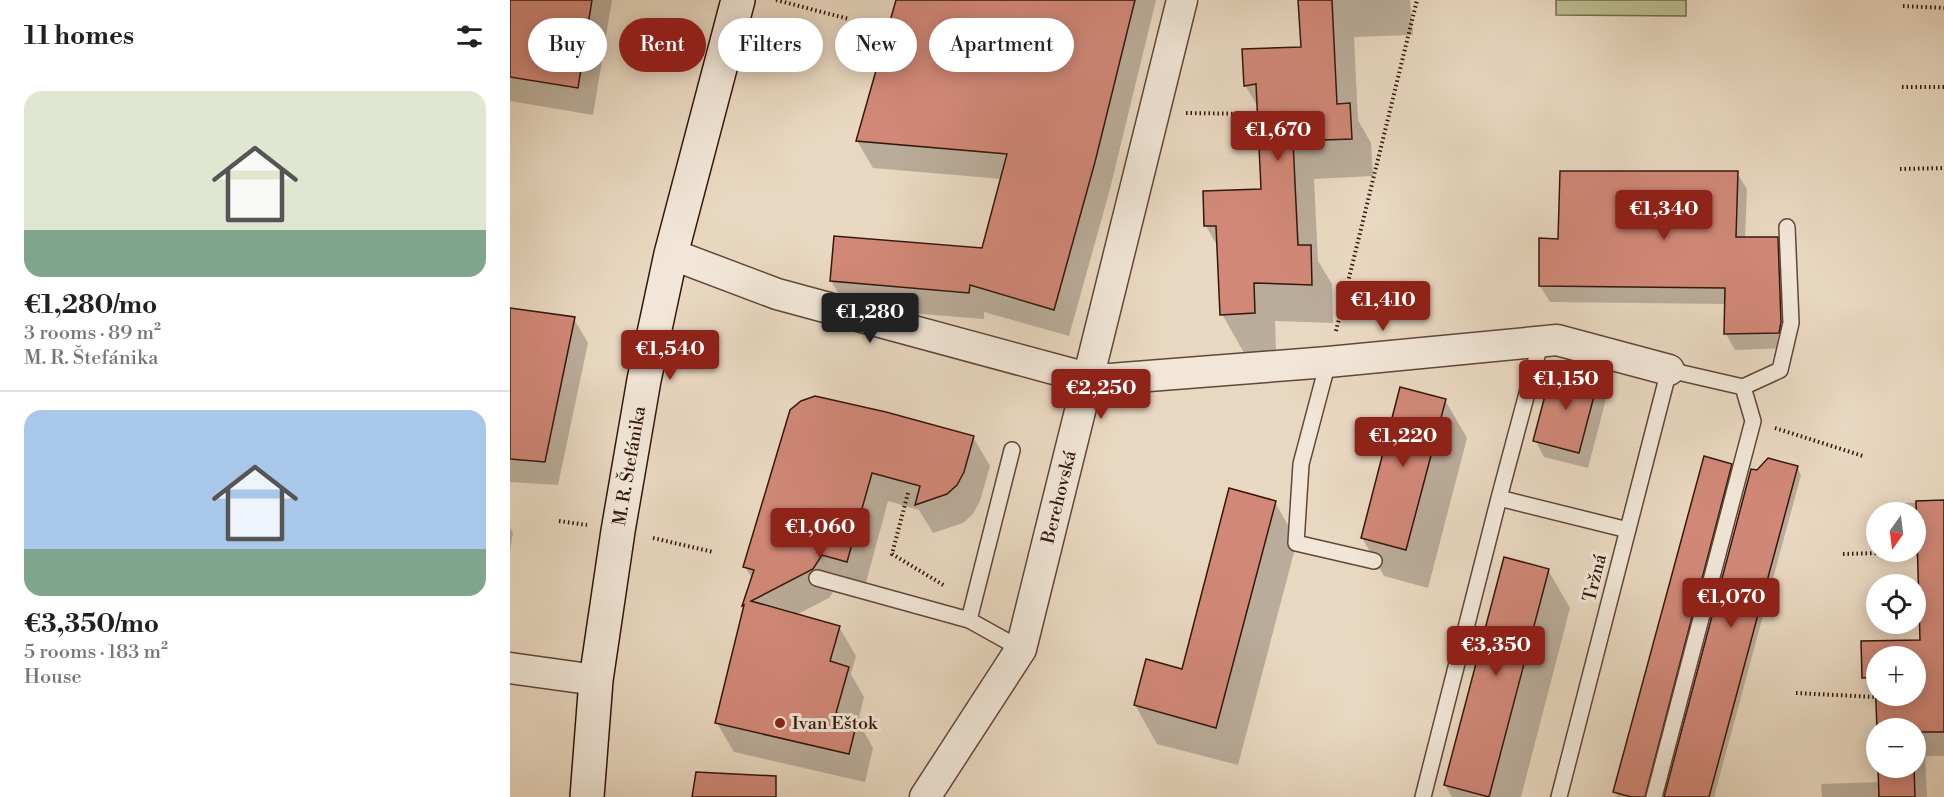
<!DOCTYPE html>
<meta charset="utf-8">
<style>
body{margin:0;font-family:"Libre Bodoni",serif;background:#f6f6f6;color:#202124;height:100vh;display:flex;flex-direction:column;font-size:22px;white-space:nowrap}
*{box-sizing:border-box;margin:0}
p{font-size:20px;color:#757577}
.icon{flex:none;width:33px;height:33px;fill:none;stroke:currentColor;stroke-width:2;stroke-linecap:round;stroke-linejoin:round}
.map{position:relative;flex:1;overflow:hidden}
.panel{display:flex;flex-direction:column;background:#fff;width:510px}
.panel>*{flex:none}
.top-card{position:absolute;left:18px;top:18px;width:570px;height:54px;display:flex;gap:12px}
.needle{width:39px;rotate:194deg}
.tools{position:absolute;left:1356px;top:502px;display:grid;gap:12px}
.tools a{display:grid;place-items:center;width:60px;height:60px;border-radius:50%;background:#fff;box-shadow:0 3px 15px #0003;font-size:30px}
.price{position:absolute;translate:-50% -51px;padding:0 14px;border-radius:6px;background:#8f2418;color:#fff;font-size:20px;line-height:39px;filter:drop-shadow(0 2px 3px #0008)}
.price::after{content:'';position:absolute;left:50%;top:36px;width:18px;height:14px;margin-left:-9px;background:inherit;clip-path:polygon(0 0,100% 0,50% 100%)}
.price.active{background:#222;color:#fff}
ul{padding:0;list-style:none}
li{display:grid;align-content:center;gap:12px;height:318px;padding:0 24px}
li+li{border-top:2px solid #e0e0e0}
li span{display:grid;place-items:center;height:186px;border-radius:18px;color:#555}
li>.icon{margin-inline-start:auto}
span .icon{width:108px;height:108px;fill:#fffc;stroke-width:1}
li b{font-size:26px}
h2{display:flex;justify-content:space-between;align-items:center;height:72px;padding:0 24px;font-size:26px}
.chip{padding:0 21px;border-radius:27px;background:#fff;box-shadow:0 3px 15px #0003;font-size:21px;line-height:54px}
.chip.active{background:#8f2418;color:#fff}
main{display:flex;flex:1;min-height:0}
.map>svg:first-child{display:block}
.green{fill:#babe90;stroke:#766a4e;stroke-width:1.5}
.shadow{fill:#0003;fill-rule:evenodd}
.building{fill:#d18878;stroke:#33170b;stroke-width:1.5;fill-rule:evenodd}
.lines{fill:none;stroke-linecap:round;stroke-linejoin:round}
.lane-casing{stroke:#604738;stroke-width:18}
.street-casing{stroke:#604738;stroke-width:33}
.secondary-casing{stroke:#33170b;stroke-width:36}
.path{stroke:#33170b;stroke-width:4;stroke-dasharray:1.5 3;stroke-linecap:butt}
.lane{stroke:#f1e6d7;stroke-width:15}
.street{stroke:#f1e6d7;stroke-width:30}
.secondary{stroke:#f1e6d7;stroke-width:33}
.poi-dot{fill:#8f2418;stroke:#f1e6d7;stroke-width:2}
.labels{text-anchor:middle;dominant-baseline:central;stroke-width:6;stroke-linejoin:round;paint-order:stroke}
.street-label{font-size:18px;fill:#33170b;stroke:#f1e6d7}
.poi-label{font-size:18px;fill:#33170b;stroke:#f1e6d7;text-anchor:start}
</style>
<main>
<section class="panel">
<h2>11 homes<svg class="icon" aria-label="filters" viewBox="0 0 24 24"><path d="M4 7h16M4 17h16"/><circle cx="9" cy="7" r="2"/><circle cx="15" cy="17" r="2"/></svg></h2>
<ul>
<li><span style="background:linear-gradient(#dfe7d0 75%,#7fa58c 0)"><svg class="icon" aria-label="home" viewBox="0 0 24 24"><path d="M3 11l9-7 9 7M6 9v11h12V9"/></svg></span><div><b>€1,280/mo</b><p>3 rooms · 89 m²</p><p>M. R. Štefánika</p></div></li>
<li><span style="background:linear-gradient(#a9c7e8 75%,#7fa58c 0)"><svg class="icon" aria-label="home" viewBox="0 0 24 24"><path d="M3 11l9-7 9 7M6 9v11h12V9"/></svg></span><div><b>€3,350/mo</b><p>5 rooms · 183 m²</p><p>House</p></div></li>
</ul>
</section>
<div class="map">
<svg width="1434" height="797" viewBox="0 0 1434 797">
<rect width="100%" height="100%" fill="#e9d8c1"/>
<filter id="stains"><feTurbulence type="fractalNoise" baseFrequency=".00333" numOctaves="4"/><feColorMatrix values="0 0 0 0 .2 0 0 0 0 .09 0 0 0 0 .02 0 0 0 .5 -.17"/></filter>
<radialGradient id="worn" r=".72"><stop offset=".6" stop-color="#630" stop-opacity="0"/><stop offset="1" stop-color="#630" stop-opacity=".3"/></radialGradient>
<path class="green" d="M1046,0H1176V16L1046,15Z"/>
<path class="shadow" d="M0,0H102L83,115L0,101Z
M387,0H646L600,189L559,336L474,312V319L337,308L321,281L473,250L492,179L363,168L347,141Z
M790,0H900L903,35L844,37L848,120L861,143L863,176L804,179L808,261L822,284L823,323L765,321L766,351L734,353L712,314L709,249L696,226L753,190L749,109L735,85L792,48Z
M1227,173L1237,189L1235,239H1267L1276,255L1278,348L1225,350L1216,334V304L1040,302L1030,286L1050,240Z
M0,313L64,319L78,343L48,485L0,482Z
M1087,382L1096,399L1078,468L1034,457L1025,440Z
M935,400L957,438L918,588L874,576L852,538Z
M281,411L463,437L480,466L470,501L463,514L453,523L423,533L409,510L378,501L354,590L329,584L319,598L286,615L329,627L346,656L341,674L354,697L348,721L363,748L355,782L224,752L207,723L243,580L235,567Z
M1221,465L1225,473L1140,797H1108L1105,792Z
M1287,467L1291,475L1204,797H1156Z
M1434,501V756H1415L1417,797H1312L1311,784L1370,782V768H1406V729H1368L1367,700L1354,677L1353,643L1411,641L1408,560L1404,552H1406V513H1394V503ZM1366,657H1406V696H1366Z
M765,502L787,541L728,765L647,744L625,705L674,671Z
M0,527L3,533L0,550Z
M1038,570L1060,608L1011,797H942L935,785Z"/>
<path class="building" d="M0,0H82L68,88L0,77Z
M386,0H625L585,162L544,310L460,285L459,293L320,281L324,236L472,248L497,154L346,141Z
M788,0H822L827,104L840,103L842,139L783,141L788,245H801L802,285L744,283L745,313L710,315L706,226H694L693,191L751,189L746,84L734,86L732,49L791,47Z
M1050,171H1228L1226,237H1268L1271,322L1269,333L1214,334L1215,288L1029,286V238L1048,239Z
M0,308L65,317L35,462L0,459Z
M1042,369L1088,381L1069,453L1023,441Z
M890,387L936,399L896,550L851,538Z
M305,396L376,412L464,436L454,472L447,485L437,494L405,505L410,486L362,473L337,562L312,555L303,569L241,601L330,626L320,661L339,667L326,713L348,718L339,754L205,723L234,605L232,606L244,570L233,567L280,410L291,401Z
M1194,456L1222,464L1135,797H1121L1103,792Z
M1258,458L1288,466L1199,797H1154L1241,469L1247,470Z
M719,488L766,501L706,728L624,705L636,659L672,669Z
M1434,500V732H1406V729H1367L1365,677L1352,678L1351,641L1410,640L1406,501ZM1366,657H1406V696H1366Z
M994,557L1039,569L979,797L934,785Z
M1368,768H1404L1405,797H1369Z
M186,772L266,776V797H182Z"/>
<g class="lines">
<g class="lane-casing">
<path id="lane" d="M818,362L791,464L786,543L864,561
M1233,387L1270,370L1281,323L1277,227
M989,498L1031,341
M307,578L459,620L511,649
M459,620L502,450
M913,797L989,498L1118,530
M1049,797L1159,370L1233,387L1243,421L1144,797"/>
</g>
<g class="street-casing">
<g id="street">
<path d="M161,254L267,294L577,378L600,379L818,362L1047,340L1159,370"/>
<path d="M0,668L86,680"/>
<path id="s1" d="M415,797L511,649L672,0"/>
</g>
</g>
<g class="secondary-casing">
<g id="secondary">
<path id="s2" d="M77,797L86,680L108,531L134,380L161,254L228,0"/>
</g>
</g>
<path class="path" d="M266,0L339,19
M1393,6L1434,8
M1392,87H1434
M676,113L748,114
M1390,169L1434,168
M826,331L907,0
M1265,428L1353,456
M398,493L382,554L435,586
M49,521L77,525
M143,538L203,552
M1333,554L1407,552
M1286,693L1365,697"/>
<use href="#lane" class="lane"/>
<use href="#street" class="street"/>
<use href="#secondary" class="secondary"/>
</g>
<circle class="poi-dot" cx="270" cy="723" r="6"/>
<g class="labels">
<g class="street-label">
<text stroke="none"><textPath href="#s2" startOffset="334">M. R. Štefánika</textPath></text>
<text stroke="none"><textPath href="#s1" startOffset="333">Berehovská</textPath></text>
<text transform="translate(1085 578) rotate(-76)">Tržná</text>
</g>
<g class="poi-label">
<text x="282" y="723">Ivan Eštok</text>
</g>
</g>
<rect width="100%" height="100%" filter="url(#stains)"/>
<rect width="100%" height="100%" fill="url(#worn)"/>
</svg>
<div class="tools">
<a><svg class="needle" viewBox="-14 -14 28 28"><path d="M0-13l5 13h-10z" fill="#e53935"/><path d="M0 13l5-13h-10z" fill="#757577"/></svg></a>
<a><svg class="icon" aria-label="locate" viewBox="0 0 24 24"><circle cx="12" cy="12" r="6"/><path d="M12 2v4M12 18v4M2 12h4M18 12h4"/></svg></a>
<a>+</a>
<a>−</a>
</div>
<b class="price" style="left:768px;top:162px">€1,670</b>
<b class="price" style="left:1154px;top:241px">€1,340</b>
<b class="price" style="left:873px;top:332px">€1,410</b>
<b class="price active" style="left:360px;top:344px">€1,280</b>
<b class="price" style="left:160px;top:381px">€1,540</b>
<b class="price" style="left:1056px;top:411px">€1,150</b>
<b class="price" style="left:591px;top:420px">€2,250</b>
<b class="price" style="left:893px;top:468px">€1,220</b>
<b class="price" style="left:310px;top:559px">€1,060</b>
<b class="price" style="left:1221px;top:629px">€1,070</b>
<b class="price" style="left:986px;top:677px">€3,350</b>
<div class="top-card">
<a class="chip">Buy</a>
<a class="chip active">Rent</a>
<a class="chip">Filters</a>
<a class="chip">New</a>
<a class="chip">Apartment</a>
</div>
</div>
</main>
